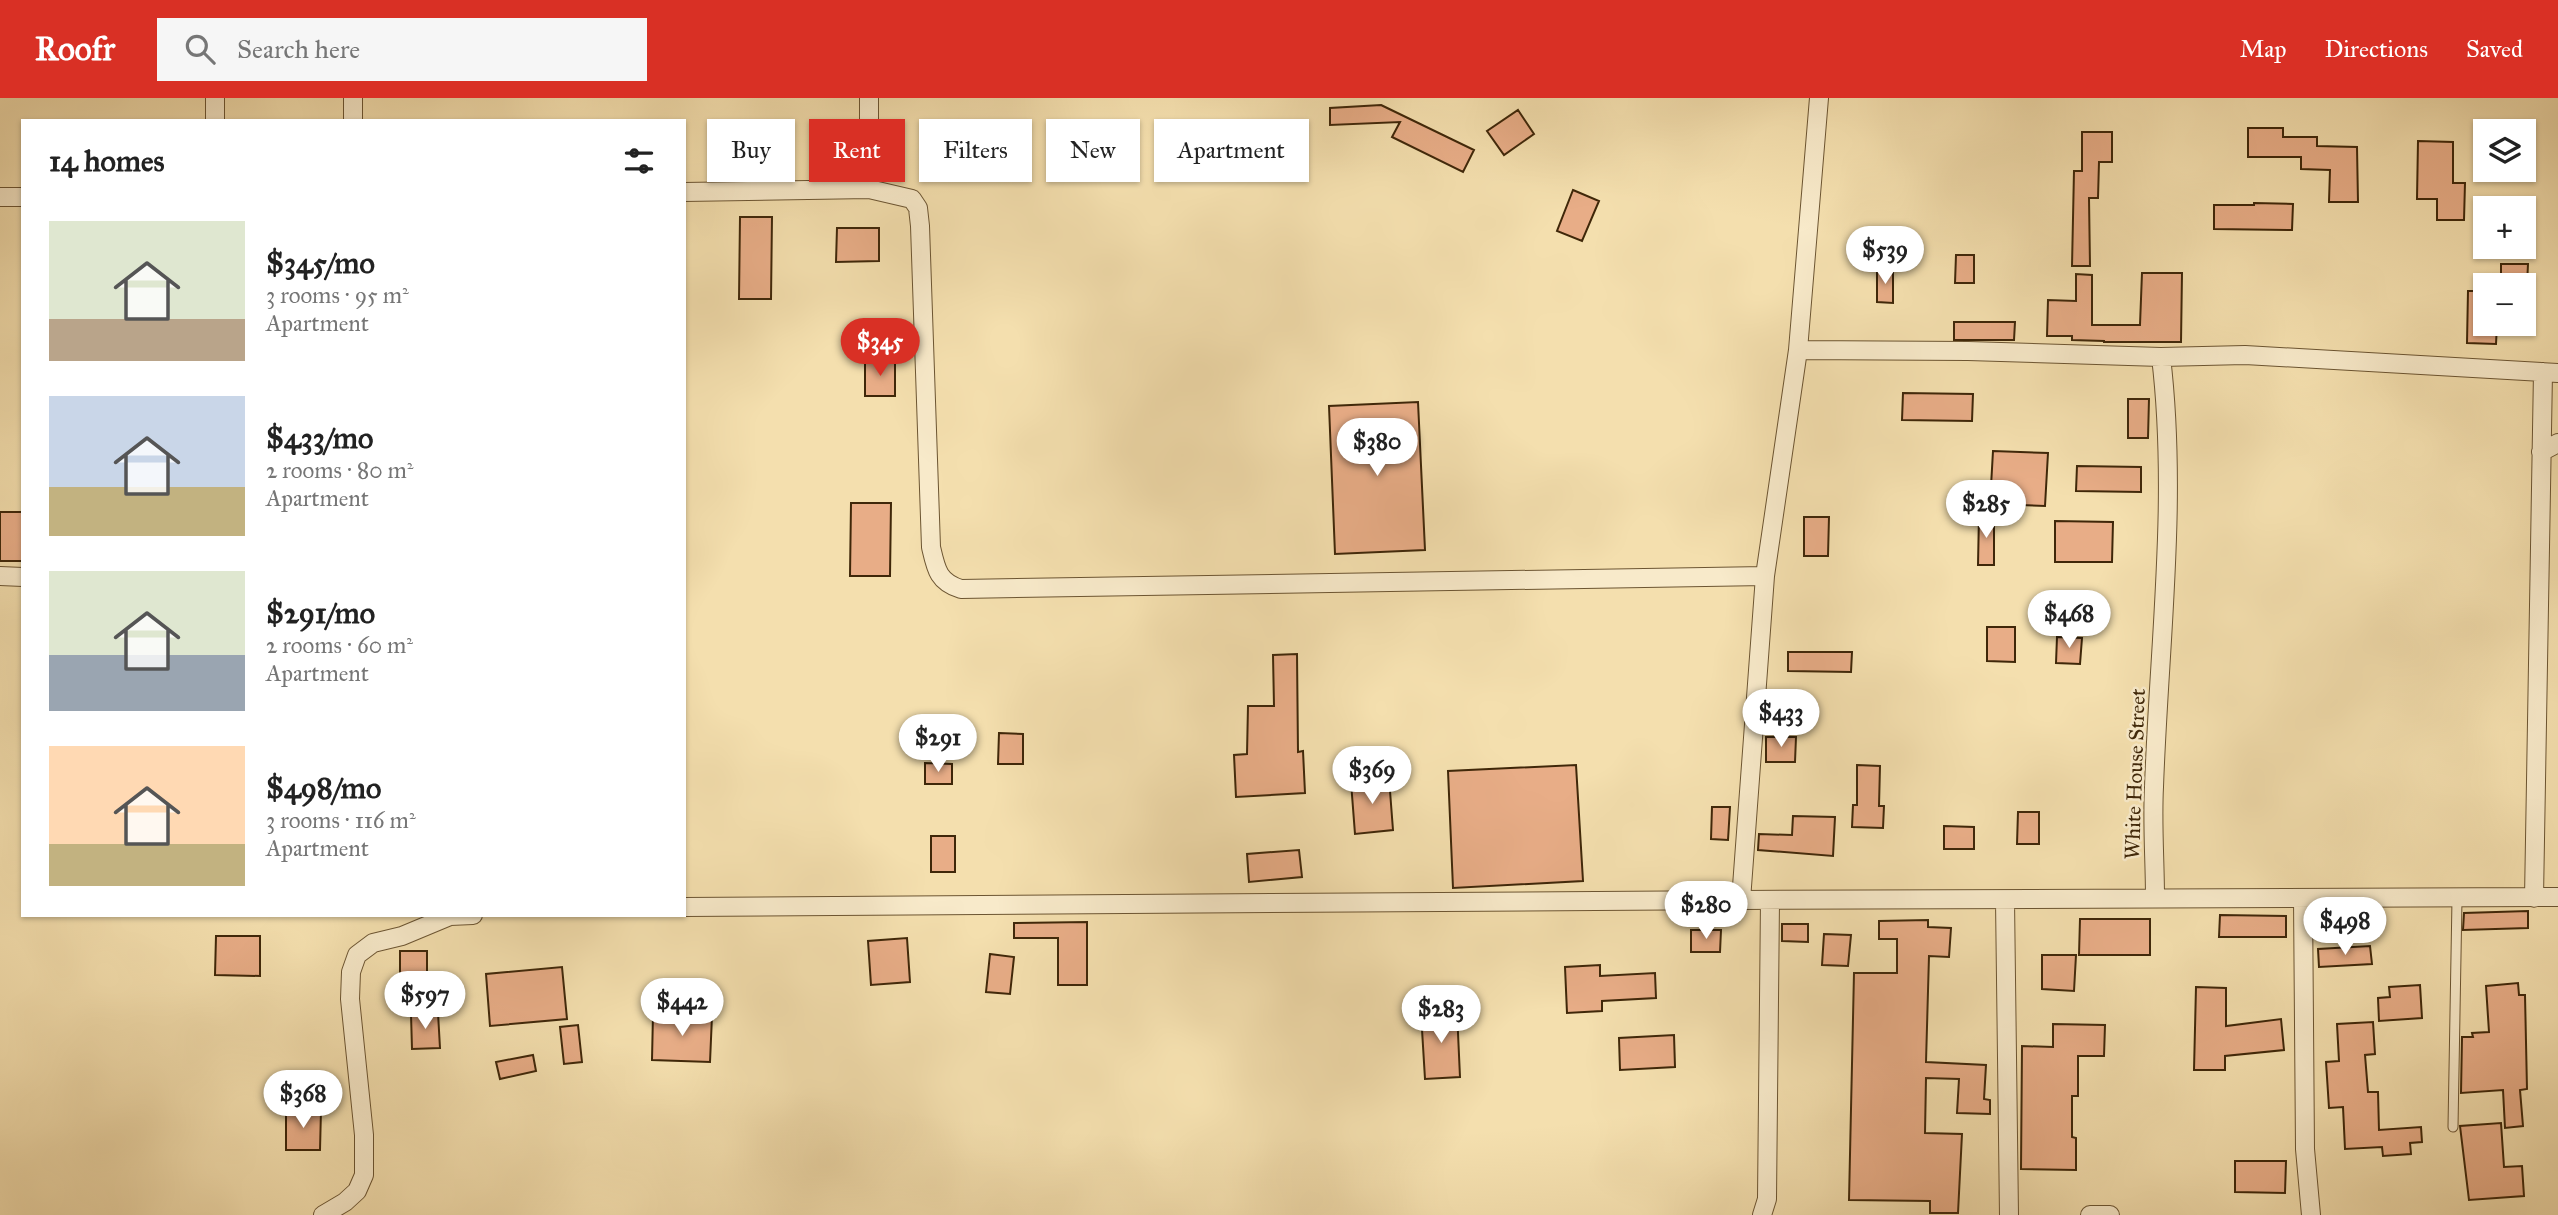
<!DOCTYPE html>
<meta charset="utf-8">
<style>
body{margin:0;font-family:"IM FELL Great Primer",serif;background:#f6f6f6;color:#222;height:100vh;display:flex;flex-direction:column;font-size:26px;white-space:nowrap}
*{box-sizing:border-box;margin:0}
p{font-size:23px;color:#767676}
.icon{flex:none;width:38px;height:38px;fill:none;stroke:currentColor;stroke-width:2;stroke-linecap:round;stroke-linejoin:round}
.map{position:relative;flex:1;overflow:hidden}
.panel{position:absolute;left:21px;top:21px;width:665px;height:798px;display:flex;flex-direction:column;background:#fff;border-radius:0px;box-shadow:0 2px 5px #0004}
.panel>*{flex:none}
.banner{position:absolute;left:707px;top:21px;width:665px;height:63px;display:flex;gap:14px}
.tools{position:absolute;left:2473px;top:21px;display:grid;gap:14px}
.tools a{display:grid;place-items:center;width:63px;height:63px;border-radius:0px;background:#fff;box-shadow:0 2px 5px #0004;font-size:35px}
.price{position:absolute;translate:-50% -60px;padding:0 16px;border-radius:24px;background:#fff;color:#222;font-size:23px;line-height:46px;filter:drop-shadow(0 2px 4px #0008)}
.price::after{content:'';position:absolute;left:50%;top:42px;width:21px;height:16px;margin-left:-10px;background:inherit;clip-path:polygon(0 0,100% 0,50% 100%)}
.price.selected{background:#d93025;color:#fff}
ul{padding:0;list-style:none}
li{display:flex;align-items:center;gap:21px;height:175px;padding:0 28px}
li span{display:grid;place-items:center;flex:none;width:196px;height:140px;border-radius:0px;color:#555}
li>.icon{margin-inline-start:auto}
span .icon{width:84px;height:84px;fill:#fffc;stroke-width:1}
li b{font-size:30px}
h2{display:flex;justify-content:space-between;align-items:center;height:84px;padding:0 28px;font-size:30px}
.pill{padding:0 24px;border-radius:0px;background:#fff;box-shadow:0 2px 5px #0004;font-size:24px;line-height:63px}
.pill.selected{background:#d93025;color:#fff}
header{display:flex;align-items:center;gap:42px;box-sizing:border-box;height:98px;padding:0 35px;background:#d93025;color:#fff}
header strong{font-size:33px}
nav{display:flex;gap:38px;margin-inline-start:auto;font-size:24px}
.search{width:490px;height:63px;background:#f6f6f6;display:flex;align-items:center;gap:18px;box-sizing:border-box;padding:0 24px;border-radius:0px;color:#767676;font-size:26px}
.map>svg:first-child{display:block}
.building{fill:#e8ad87;stroke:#3f2709;stroke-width:2}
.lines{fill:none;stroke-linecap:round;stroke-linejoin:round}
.lane-casing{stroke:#6c5532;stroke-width:11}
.street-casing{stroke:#6c5532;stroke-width:20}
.lane{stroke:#f8eaca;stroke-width:9}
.street{stroke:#f8eaca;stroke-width:18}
.labels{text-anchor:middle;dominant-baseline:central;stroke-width:5;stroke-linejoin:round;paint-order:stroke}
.street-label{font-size:21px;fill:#3f2709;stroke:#f8eaca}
</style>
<header>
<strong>Roofr</strong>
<div class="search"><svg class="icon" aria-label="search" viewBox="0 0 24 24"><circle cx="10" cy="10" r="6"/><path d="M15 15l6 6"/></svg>Search here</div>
<nav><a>Map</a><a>Directions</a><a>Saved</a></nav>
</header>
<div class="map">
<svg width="2558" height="1117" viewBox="0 0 2558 1117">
<rect width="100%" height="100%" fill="#f4dfae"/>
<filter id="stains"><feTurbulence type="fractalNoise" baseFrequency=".00286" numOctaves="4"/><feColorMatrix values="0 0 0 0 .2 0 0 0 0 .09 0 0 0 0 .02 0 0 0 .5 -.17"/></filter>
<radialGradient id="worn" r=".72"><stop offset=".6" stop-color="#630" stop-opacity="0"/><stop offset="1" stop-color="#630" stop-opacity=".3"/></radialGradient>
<path class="building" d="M1381,7L1474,52L1463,74L1392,39L1400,24L1330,27V10Z
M1518,12L1534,36L1504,57L1487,33Z
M2248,30H2283V39H2317V48L2357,49L2358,104H2329L2330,72L2301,71V59H2248Z
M2082,34H2112V64H2099L2098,100H2089L2090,168H2072L2074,73H2082Z
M2418,43L2453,44V85H2465L2464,122H2437V101H2417Z
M1573,92L1599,103L1582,143L1557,133Z
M2254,105L2293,106L2292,132L2214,131V107H2254Z
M740,119H772L771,201H739Z
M837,130H879V163L836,164Z
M1956,157H1974V185H1955Z
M2501,166H2528L2527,187H2501Z
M1877,172H1893V205L1877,204Z
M2142,175H2182L2181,244H2104V243L2072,242V238H2047L2048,202L2076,203V176L2092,177V227H2140Z
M2468,193H2485V226H2497L2496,246L2467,245Z
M1954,224H2015L2014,242H1954Z
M865,261H895V298H865Z
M1903,295L1973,296L1972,323L1902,322Z
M2128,301H2149L2148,340H2128Z
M1418,304L1425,452L1335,456L1329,308Z
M1993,353L2048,355L2045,408L1990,406Z
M2077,368L2141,369V394L2076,393Z
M851,405H891L890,478H850Z
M0,414H23V463H0Z
M1979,417H1994V467H1978Z
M1804,419H1829L1828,458H1804Z
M2055,423L2113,424L2112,464H2055Z
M1987,529H2015V564L1987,563Z
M2057,539L2082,540L2080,566L2056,565Z
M1788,554H1852L1851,574L1788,573Z
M1297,556L1298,654L1303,653L1305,695L1236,699L1234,657L1247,656L1248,608H1274L1273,557Z
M999,635L1023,636V666H998Z
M1766,639H1796L1795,664H1766Z
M925,665L952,666V686H925Z
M1576,667L1583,783L1453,790L1448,673Z
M1857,667L1880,668L1879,708H1884L1883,730L1852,729L1853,707H1857Z
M1389,680L1393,732L1355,736L1351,684Z
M1712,709H1730L1728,742L1711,741Z
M2018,714H2039V746H2017Z
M1793,718L1835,719L1833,758L1758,752L1759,736L1792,737Z
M1944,728L1974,729V751H1944Z
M931,738H955V774H931Z
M1299,752L1302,779L1249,784L1247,756Z
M2528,813V830L2463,832L2464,815Z
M2220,817L2286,818V839H2219Z
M2080,821H2150V857H2079Z
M1928,822V829L1951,830L1949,859L1929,858L1926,964L1986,967L1984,1001L1990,1002V1016L1957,1015L1959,981L1926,980L1925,1035L1962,1036L1958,1115H1930V1103L1849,1102L1854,875H1897V841H1879V823Z
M1087,824V887H1058V840H1014V825Z
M1782,826H1808V844L1782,843Z
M1691,832H1721L1720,854H1691Z
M1824,836L1851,837L1848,868L1822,867Z
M216,838H260V878L215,877Z
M907,840L910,884L871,887L868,843Z
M2370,848L2372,866L2319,869L2318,851Z
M400,853H427V883H400Z
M990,856L1014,859L1010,896L986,894Z
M2042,857H2076L2074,893L2042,891Z
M1600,867V878L1655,875L1656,900L1602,903V913L1567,915L1565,869Z
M562,869L567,921L490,928L486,876Z
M2518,885L2519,897H2525L2527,991L2520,992L2523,1028L2505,1030L2503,992L2461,995L2462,939H2473L2472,935L2489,934L2486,888Z
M2420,887L2422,920L2379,923L2378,900L2390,899L2389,889Z
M2196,889L2226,890V928L2281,921L2284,952L2225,958V972H2194Z
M1457,913L1460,979L1425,981L1421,915Z
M438,915L440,950L412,951L411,916Z
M653,916L712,918L710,964L652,962Z
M2373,924L2375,956L2365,957L2368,994H2378L2379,1032L2421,1029L2422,1044L2410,1045L2411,1056L2383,1058L2382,1049L2345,1051L2343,1009L2329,1010L2326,964L2339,963L2337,926Z
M2053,926L2105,927L2104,958H2078V998H2072V1039L2076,1040V1072L2021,1071L2022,948L2053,949Z
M578,927L582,964L564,966L560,929Z
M1674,937L1675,969L1620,972L1619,940Z
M533,957L536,973L500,981L496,964Z
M286,1012H321L320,1052H286Z
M2501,1025L2504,1069L2522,1068L2524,1098L2469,1102L2460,1028Z
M2235,1063H2286L2285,1095L2235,1094Z"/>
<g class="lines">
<g class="lane-casing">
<path id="lane" d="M2453,1029L2457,801"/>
</g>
<g class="street-casing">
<path id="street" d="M215,0V23
M353,23V0
M869,91V0
M684,94L869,91L912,101L918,110L920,128L931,449C936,471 938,484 961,491L1765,478
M0,99H23
M1798,252L1968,253L2161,259L2245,257L2558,275
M2541,354L2558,345
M0,478L23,479
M2155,800C2155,763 2152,726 2154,689C2159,545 2178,402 2161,259
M2303,800L2305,1051L2311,1117
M2534,800L2543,274
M1741,802L1765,478L1798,252L1819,0
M2005,802L2009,1117
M684,809L1741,802L2558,799
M323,1117L345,1104L357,1093L364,1077V1037L350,901L351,874L357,857L373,845L402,838L450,818L473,817
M1762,1117L1767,1101L1770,802
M2090,1117H2110"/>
</g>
<use href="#lane" class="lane"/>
<use href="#street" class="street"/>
</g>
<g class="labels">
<g class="street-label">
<text transform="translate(2135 676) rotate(-88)">White House Street</text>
</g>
</g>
<rect width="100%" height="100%" filter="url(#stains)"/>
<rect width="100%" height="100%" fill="url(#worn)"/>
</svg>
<div class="tools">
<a><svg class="icon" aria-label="layers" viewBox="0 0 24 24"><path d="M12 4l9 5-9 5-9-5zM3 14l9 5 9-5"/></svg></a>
<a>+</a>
<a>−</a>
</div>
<b class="price" style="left:1885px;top:188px">$539</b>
<b class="price selected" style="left:880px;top:280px">$345</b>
<b class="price" style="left:1377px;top:380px">$380</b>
<b class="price" style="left:1986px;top:442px">$285</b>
<b class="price" style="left:2069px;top:552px">$468</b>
<b class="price" style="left:1781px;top:651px">$433</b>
<b class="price" style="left:938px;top:676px">$291</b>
<b class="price" style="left:1372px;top:708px">$369</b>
<b class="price" style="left:1706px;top:843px">$280</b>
<b class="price" style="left:2345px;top:859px">$498</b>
<b class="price" style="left:425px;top:933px">$597</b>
<b class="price" style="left:682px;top:940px">$442</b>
<b class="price" style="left:1441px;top:947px">$283</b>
<b class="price" style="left:303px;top:1032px">$368</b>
<div class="banner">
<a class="pill">Buy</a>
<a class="pill selected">Rent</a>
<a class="pill">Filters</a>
<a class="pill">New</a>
<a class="pill">Apartment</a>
</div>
<section class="panel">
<h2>14 homes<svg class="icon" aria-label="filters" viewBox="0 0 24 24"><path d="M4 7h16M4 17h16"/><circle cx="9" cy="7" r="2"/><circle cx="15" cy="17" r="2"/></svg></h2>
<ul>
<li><span style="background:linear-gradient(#dfe7d0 70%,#b9a48a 0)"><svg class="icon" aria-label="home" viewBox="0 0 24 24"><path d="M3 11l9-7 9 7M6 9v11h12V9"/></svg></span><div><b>$345/mo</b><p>3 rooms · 95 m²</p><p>Apartment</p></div></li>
<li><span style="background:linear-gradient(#c9d6e8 65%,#c2b280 0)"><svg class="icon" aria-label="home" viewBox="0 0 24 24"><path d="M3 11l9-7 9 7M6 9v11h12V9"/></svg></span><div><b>$433/mo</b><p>2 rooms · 80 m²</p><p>Apartment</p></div></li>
<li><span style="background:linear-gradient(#dfe7d0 60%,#9aa5b1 0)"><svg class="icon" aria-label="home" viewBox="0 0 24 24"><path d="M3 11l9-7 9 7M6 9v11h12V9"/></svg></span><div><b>$291/mo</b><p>2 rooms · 60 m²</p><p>Apartment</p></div></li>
<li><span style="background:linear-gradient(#ffd9b3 70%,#c2b280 0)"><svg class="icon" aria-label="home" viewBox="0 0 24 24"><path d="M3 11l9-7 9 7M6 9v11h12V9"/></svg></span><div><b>$498/mo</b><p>3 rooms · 116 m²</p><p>Apartment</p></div></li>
</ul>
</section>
</div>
